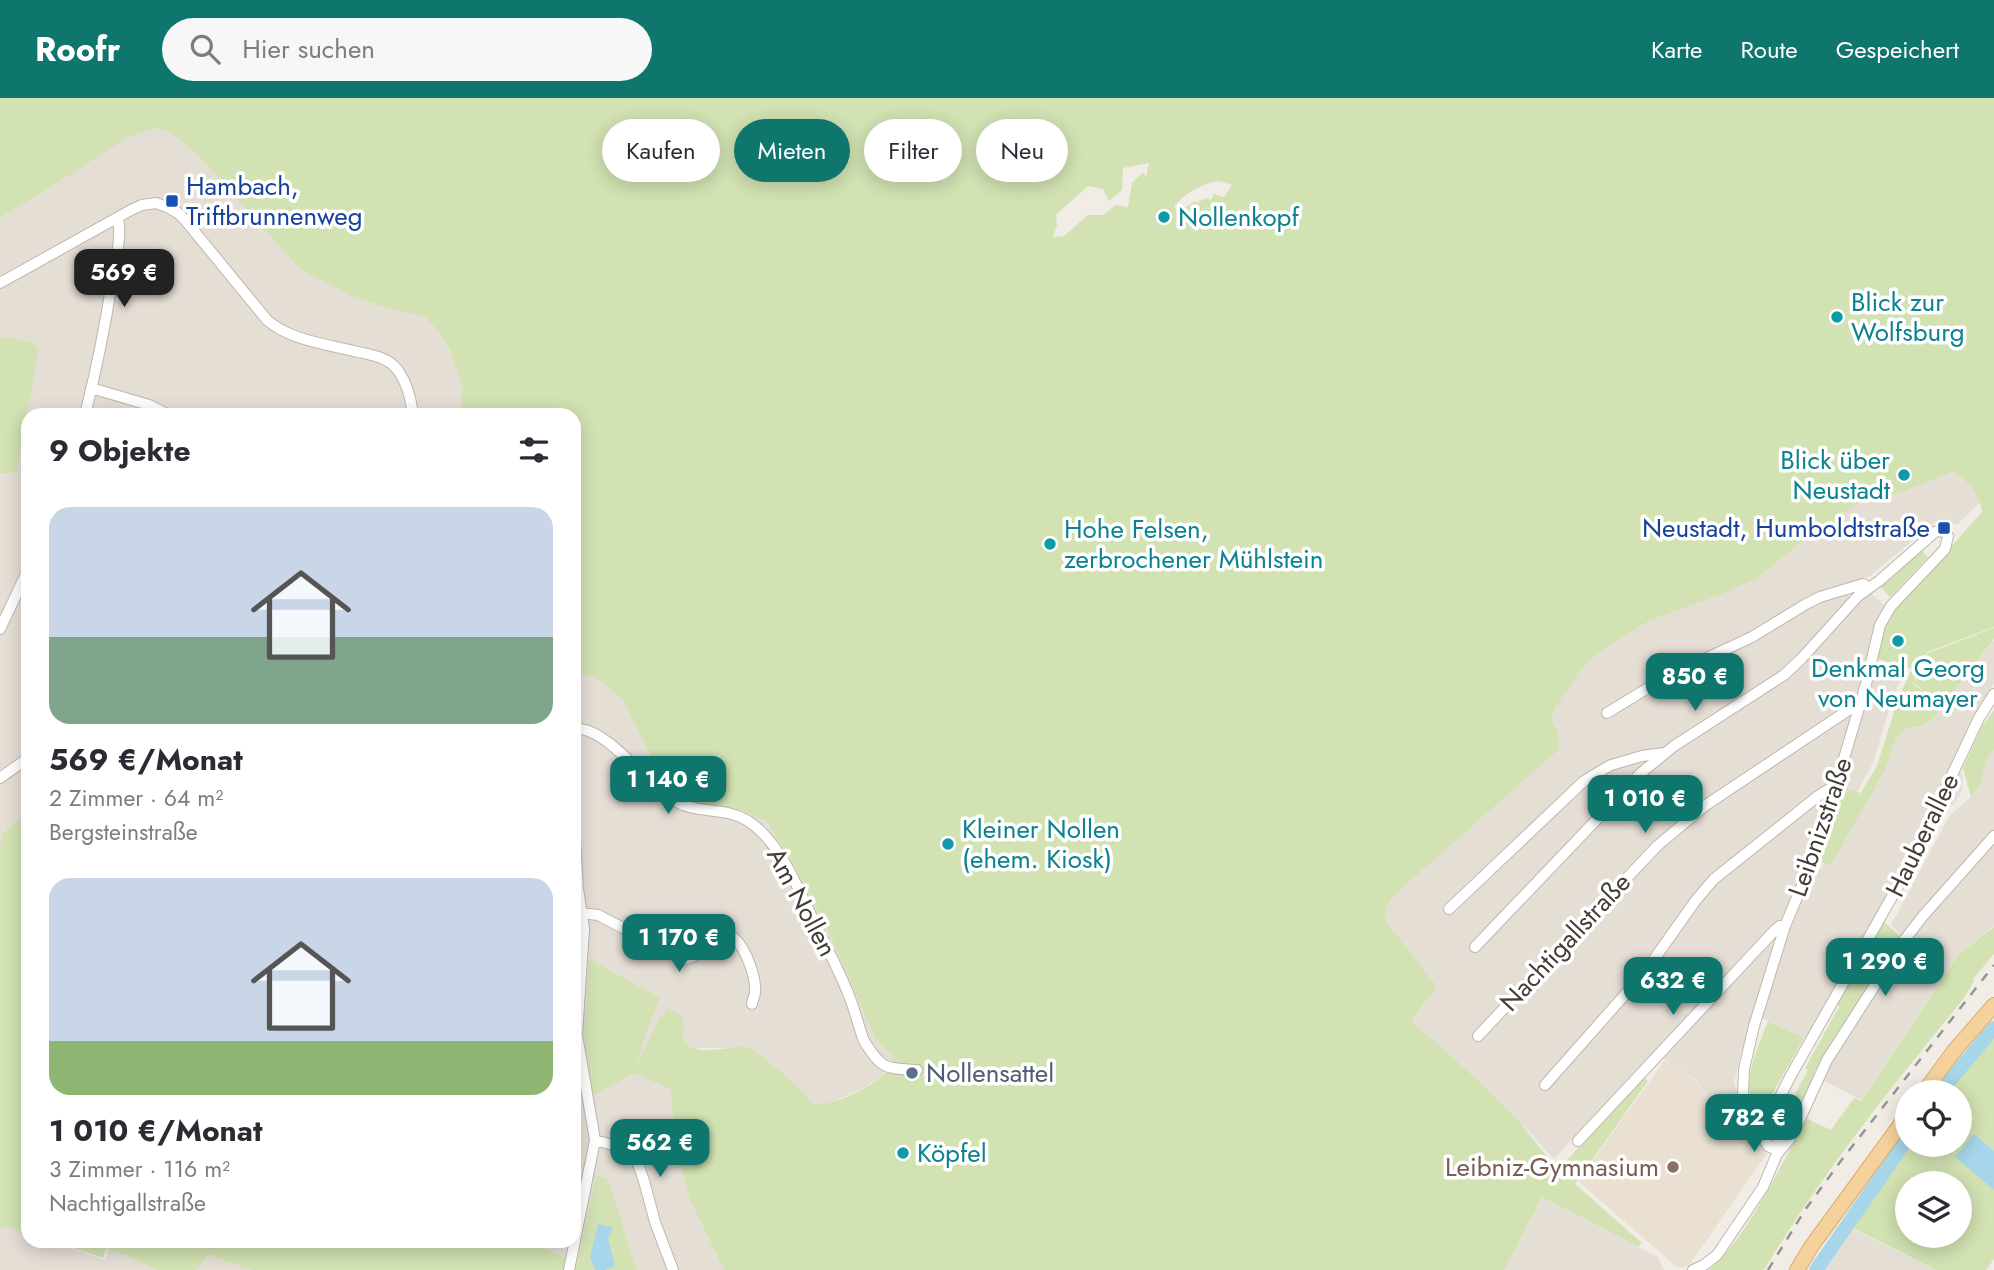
<!DOCTYPE html>
<html lang="de">
<meta charset="utf-8">
<style>
body{margin:0;font-family:Jost,sans-serif;background:#f7f7f7;color:#2b2b33;height:100vh;display:flex;flex-direction:column;font-size:26px;white-space:nowrap}
*{box-sizing:border-box;margin:0}
p{font-size:23px;color:#7c7c81}
.icon{flex:none;width:38px;height:38px;fill:none;stroke:currentColor;stroke-width:2;stroke-linecap:round;stroke-linejoin:round}
.map{position:relative;flex:1;overflow:hidden}
.side{position:absolute;left:21px;top:310px;width:560px;height:840px;display:flex;flex-direction:column;background:#fff;border-radius:21px;box-shadow:0 4px 18px #0003}
.side>*{flex:none}
.top-card{position:absolute;left:602px;top:21px;width:665px;height:63px;display:flex;gap:14px}
.fabs{position:absolute;left:1895px;top:982px;display:grid;gap:14px}
.fabs a{display:grid;place-items:center;width:77px;height:77px;border-radius:50%;background:#fff;box-shadow:0 4px 18px #0003;font-size:35px}
.price{position:absolute;translate:-50% -60px;padding:0 16px;border-radius:14px;background:#0f766e;color:#fff;font-size:23px;line-height:46px;filter:drop-shadow(0 2px 4px #0008)}
.price::after{content:'';position:absolute;left:50%;top:42px;width:21px;height:16px;margin-left:-10px;background:inherit;clip-path:polygon(0 0,100% 0,50% 100%)}
.price.active{background:#222;color:#fff}
ul{padding:0;list-style:none}
li{display:grid;align-content:center;gap:14px;height:371px;padding:0 28px}
li span{display:grid;place-items:center;height:217px;border-radius:21px;color:#555}
li>.icon{margin-inline-start:auto}
span .icon{width:126px;height:126px;fill:#fffc;stroke-width:1}
li b{font-size:30px}
h2{display:flex;justify-content:space-between;align-items:center;height:84px;padding:0 28px;font-size:30px}
.chip{padding:0 24px;border-radius:32px;background:#fff;box-shadow:0 4px 18px #0003;font-size:24px;line-height:63px}
.chip.active{background:#0f766e;color:#fff}
header{display:flex;align-items:center;gap:42px;box-sizing:border-box;height:98px;padding:0 35px;background:#0f766e;color:#fff}
header strong{font-size:33px}
nav{display:flex;gap:38px;margin-inline-start:auto;font-size:24px}
.search{width:490px;height:63px;background:#f7f7f7;display:flex;align-items:center;gap:18px;box-sizing:border-box;padding:0 24px;border-radius:38px;color:#7c7c81;font-size:26px}
.map>svg:first-child{display:block}
.residential{fill:#e5ded5}
.education{fill:#e9e0d1}
.green{fill:#d2e2b2;fill-rule:evenodd}
.parking{fill:#e3e0de}
.water{fill:#a7d5e9}
.lines{fill:none;stroke-linecap:round;stroke-linejoin:round}
.river{stroke:#a7d5e9;stroke-width:14}
.minor-casing{stroke:#bfb6ad;stroke-width:12}
.major-casing{stroke:#d8ad6d;stroke-width:16}
.minor{stroke:#fff;stroke-width:10}
.major{stroke:#f5d29c;stroke-width:14}
.rail{stroke:#959595;stroke-width:2.5;stroke-dasharray:9 9;stroke-linecap:butt}
.transit-dot{fill:#1a4fb4;stroke:#fff;stroke-width:2.5}
.culture-dot{fill:#0f9aa8;stroke:#fff;stroke-width:2.5}
.service-dot{fill:#5c6f8a;stroke:#fff;stroke-width:2.5}
.education-dot{fill:#8d6e63;stroke:#fff;stroke-width:2.5}
.labels{text-anchor:middle;dominant-baseline:central;stroke-width:7;stroke-linejoin:round;paint-order:stroke}
.transit-label{font-size:26px;fill:#164399;stroke:#fff;text-anchor:start}
.culture-label{font-size:26px;fill:#0d838f;stroke:#fff;text-anchor:start}
.street-label{font-size:26px;fill:#433d36;stroke:#fff}
.service-label{font-size:26px;fill:#4e5e75;stroke:#fff;text-anchor:start}
.education-label{font-size:26px;fill:#785e54;stroke:#fff;text-anchor:end}
</style>
<header>
<strong>Roofr</strong>
<div class="search"><svg class="icon" aria-label="search" viewBox="0 0 24 24"><circle cx="10" cy="10" r="6"/><path d="M15 15l6 6"/></svg>Hier suchen</div>
<nav><a>Karte</a><a>Route</a><a>Gespeichert</a></nav>
</header>
<div class="map">
<svg width="1994" height="1172" viewBox="0 0 1994 1172">
<rect width="100%" height="100%" fill="#f1ede6"/>
<path class="residential" d="M156,30L169,34L195,54L221,83L352,198L384,209L425,219L438,233L451,254L462,288V317H28V684L25,685L28,691V715L3,735L0,748V375H11L10,240H0V120L70,77L126,40Z
M1952,374L1964,380L1978,397L1981,404L1958,426L1935,424L1870,478L1840,489L1856,507L1869,493L1885,508L1875,526L1866,560L1907,570L1894,596L1873,665L1857,694L1842,690L1828,682L1797,781L1812,784L1824,765L1829,767L1885,672L1896,641L1908,629H1919L1932,622L1994,542V586L1980,606L1903,770L1806,941L1754,916L1741,955L1734,985L1748,1024L1725,1028L1697,983L1654,954L1554,1061L1517,1021L1468,973L1429,938L1414,927L1412,923L1435,891L1436,887L1388,826L1385,820L1384,810L1392,798L1559,639L1552,621L1555,610L1583,568L1602,552L1649,523L1722,496L1758,480L1807,439L1869,398L1881,400L1902,394Z
M574,572L577,575L595,579L623,602L668,692L690,706L743,713L766,723L790,760L830,837L874,938L882,948L892,957L891,966L881,978L864,990L825,1007H815L760,957L749,950H695L685,946L682,940L660,921L634,974L671,991L674,1047L691,1104L724,1172H637L608,1081L596,1078L577,1165L528,1143H574Z
M1994,652V828L1959,856L1861,1002L1823,982L1828,970L1909,842L1891,827L1950,717L1971,699L1980,686L1988,659Z
M1542,1099L1658,1159L1664,1172H1504Z
M9,1129L28,1135V1143H50L105,1162L108,1152L127,1158L158,1172H0V1130Z
M1850,1130L1935,1172H1821Z
M208,1157L251,1172H196Z"/>
<path class="education" d="M1665,962L1696,983L1725,1029L1748,1025L1767,1055L1690,1166L1684,1170L1677,1169L1578,1083Z"/>
<path class="green" d="M0,0H1994V529L1927,554L1913,586L1925,594L1914,585L1928,555L1994,530V541L1932,622L1919,629H1908L1896,641L1885,672L1830,768L1817,762L1842,690L1861,695L1877,668L1899,598L1912,571L1877,561L1887,524L1893,514L1982,414C1980,395 1968,382 1952,374L1902,394L1881,400L1869,398L1807,439L1758,480L1722,496L1649,523L1602,552L1583,568L1555,610L1552,621L1559,639L1558,652L1393,798C1386,808 1382,814 1388,826L1436,887L1435,891L1412,922L1414,927L1429,938L1468,973L1517,1021L1558,1072L1643,979L1648,983L1575,1086L1642,1145L1639,1149L1542,1099L1504,1172H724L691,1104L674,1047L671,991L634,975L593,998L584,937L589,861L660,900L645,937L636,969L659,921L668,911L680,916L685,929L682,940C694,963 730,945 749,950C759,953 796,987 804,996C808,1000 810,1004 815,1007C835,1007 880,987 890,968C891,965 892,960 892,957L882,948L874,938L830,837L790,760L766,723L743,713L690,706L668,692L623,602L595,579L577,575L574,572V507L580,491L574,487V317H462V288L451,254L438,233L425,219L384,209L352,198L300,171L195,54L169,34L156,30L126,40L70,77L0,120ZM1149,65L1146,79L1143,74L1132,85L1128,109L1115,107L1103,117H1088L1064,138L1053,139L1057,127L1056,117L1088,88L1103,91L1109,103L1122,92L1123,70ZM1219,83L1232,87L1224,99L1214,96L1211,102L1206,100L1197,105L1196,103C1189,105 1187,110 1181,112L1180,109L1176,111L1174,108C1187,94 1201,86 1219,83Z
M0,240H10L34,245L38,252L17,372L11,375H0Z
M1920,451L1928,459L1890,499L1879,487Z
M1994,612V652L1988,659L1980,686L1971,699L1963,670L1981,630Z
M28,715V1135L9,1129L0,1130V748L3,735Z
M1883,823L1900,838L1815,973L1787,1040L1782,1041L1778,1032L1781,1028L1787,1011L1808,972L1805,970L1839,909L1837,904Z
M1994,829V856L1973,881L1974,883L1964,900C1893,987 1822,1075 1764,1172H1709C1749,1138 1780,1067 1807,1021L1831,1032L1854,1000L1861,1003L1959,856Z
M1768,923L1804,940L1763,1012C1733,997 1760,946 1768,923Z
M1994,935V1161L1986,1172H1936L1850,1129L1908,1047L1960,1046V994H1945ZM1908,1085H1960V1138H1908Z
M596,1077L608,1081L637,1172H251L208,1157L196,1172H158L127,1158L108,1152L109,1144L103,1160L53,1143H528L577,1165Z"/>
<path class="parking" d="M1960,673L1963,681L1962,693L1954,706L1946,711L1940,710Z"/>
<path class="water" d="M1974,1036L1994,1053V1092L1955,1059Z
M598,1126L613,1129L608,1141L615,1168L605,1172H595L590,1159Z"/>
<g class="lines">
<path class="river" d="M1940,994L1994,930
M1816,1172L1908,1040"/>
<g class="minor-casing">
<path id="minor" d="M0,185L131,112L142,107L156,105L167,109L178,115L185,122L267,222C291,243 327,246 358,254C372,257 387,259 397,271C407,284 411,301 413,317
M91,290L149,307L169,317
M85,317C96,273 105,229 112,184C115,164 122,140 118,120
M0,531L28,472
M1607,615L1666,579L1752,539L1806,506L1820,499L1863,486L1869,490
M574,631C602,627 642,678 663,695C692,720 721,706 748,723C781,744 800,795 817,830C829,854 842,878 851,903C856,916 859,930 864,943C882,972 885,970 917,972
M0,680L28,660
M1449,811L1584,683L1611,667L1642,658L1664,655
M581,815L598,817L683,861C705,861 702,835 723,835C742,836 757,878 755,895C755,896 752,904 752,906
M1475,849L1641,675L1674,648L1784,577L1802,560L1858,498L1879,483L1935,434L1940,433L1945,434L1948,438L1945,451L1891,508L1880,527L1866,586L1835,691L1801,790L1785,828L1754,928L1744,971L1743,996L1768,1048L1776,1052
M1478,938L1657,748L1706,707L1847,613L1855,608L1860,609
M1545,987L1645,874L1696,802L1714,781L1818,698L1831,690L1835,691
M1770,1025L1778,1003L1790,979L1906,774L1979,620L1994,596
M1770,1025L1777,1040V1056
M595,1042L623,1050L637,1063L644,1083L655,1124L673,1172
M1578,1043L1775,832L1780,828H1785
M569,1172L595,1042L577,937L584,831L578,791L574,725
M1693,1172L1704,1167L1717,1157L1763,1089L1777,1056L1788,1043L1799,1023L1827,962L1902,845L1923,818L1994,738"/>
</g>
<g class="major-casing">
<path id="major" d="M1924,994L1954,953L1994,907
M1797,1172L1811,1149L1908,1016"/>
</g>
<use href="#minor" class="minor"/>
<use href="#major" class="major"/>
<path class="rail" d="M1768,1172L1805,1112L1840,1064L1994,867"/>
</g>
<g class="transit-dot">
<rect x="165" y="96" width="14" height="14" rx="3.5"/>
<rect x="1937" y="423" width="14" height="14" rx="3.5"/>
</g>
<g class="culture-dot">
<circle cx="1164" cy="119" r="7"/>
<circle cx="1837" cy="219" r="7"/>
<circle cx="1904" cy="377" r="7"/>
<circle cx="1050" cy="446" r="7"/>
<circle cx="1898" cy="543" r="7"/>
<circle cx="948" cy="746" r="7"/>
<circle cx="903" cy="1055" r="7"/>
</g>
<circle class="service-dot" cx="912" cy="975" r="7"/>
<circle class="education-dot" cx="1673" cy="1069" r="7"/>
<g class="labels">
<g class="transit-label">
<text x="186" y="88">Hambach,<tspan x="186" dy="30">Triftbrunnenweg</tspan></text>
<text x="1930" y="430" text-anchor="end">Neustadt, Humboldtstraße</text>
</g>
<g class="culture-label">
<text x="1178" y="119">Nollenkopf</text>
<text x="1851" y="204">Blick zur<tspan x="1851" dy="30">Wolfsburg</tspan></text>
<text x="1890" y="362" text-anchor="end">Blick über<tspan x="1890" dy="30">Neustadt</tspan></text>
<text x="1064" y="431">Hohe Felsen,<tspan x="1064" dy="30">zerbrochener Mühlstein</tspan></text>
<text x="1898" y="570" text-anchor="middle">Denkmal Georg<tspan x="1898" dy="30">von Neumayer</tspan></text>
<text x="962" y="731">Kleiner Nollen<tspan x="962" dy="30">(ehem. Kiosk)</tspan></text>
<text x="917" y="1055">Köpfel</text>
</g>
<g class="street-label">
<text transform="translate(1820 729) rotate(-71)">Leibnizstraße</text>
<text transform="translate(1922 737) rotate(-64)">Hauberallee</text>
<text transform="translate(802 804) rotate(62)">Am Nollen</text>
<text transform="translate(1565 844) rotate(-47)">Nachtigallstraße</text>
</g>
<g class="service-label">
<text x="926" y="975">Nollensattel</text>
</g>
<g class="education-label">
<text x="1659" y="1069">Leibniz-Gymnasium</text>
</g>
</g>
</svg>
<div class="fabs">
<a><svg class="icon" aria-label="locate" viewBox="0 0 24 24"><circle cx="12" cy="12" r="6"/><path d="M12 2v4M12 18v4M2 12h4M18 12h4"/></svg></a>
<a><svg class="icon" aria-label="layers" viewBox="0 0 24 24"><path d="M12 4l9 5-9 5-9-5zM3 14l9 5 9-5"/></svg></a>
</div>
<b class="price active" style="left:124px;top:211px">569 €</b>
<b class="price" style="left:1695px;top:615px">850 €</b>
<b class="price" style="left:668px;top:718px">1 140 €</b>
<b class="price" style="left:1645px;top:737px">1 010 €</b>
<b class="price" style="left:679px;top:876px">1 170 €</b>
<b class="price" style="left:1885px;top:900px">1 290 €</b>
<b class="price" style="left:1673px;top:919px">632 €</b>
<b class="price" style="left:1754px;top:1056px">782 €</b>
<b class="price" style="left:660px;top:1081px">562 €</b>
<div class="top-card">
<a class="chip">Kaufen</a>
<a class="chip active">Mieten</a>
<a class="chip">Filter</a>
<a class="chip">Neu</a>
</div>
<section class="side">
<h2>9 Objekte<svg class="icon" aria-label="filters" viewBox="0 0 24 24"><path d="M4 7h16M4 17h16"/><circle cx="9" cy="7" r="2"/><circle cx="15" cy="17" r="2"/></svg></h2>
<ul>
<li><span style="background:linear-gradient(#c9d6e8 60%,#7fa58c 0)"><svg class="icon" aria-label="home" viewBox="0 0 24 24"><path d="M3 11l9-7 9 7M6 9v11h12V9"/></svg></span><div><b>569 €/Monat</b><p>2 Zimmer · 64 m²</p><p>Bergsteinstraße</p></div></li>
<li><span style="background:linear-gradient(#c9d6e8 75%,#8fb573 0)"><svg class="icon" aria-label="home" viewBox="0 0 24 24"><path d="M3 11l9-7 9 7M6 9v11h12V9"/></svg></span><div><b>1 010 €/Monat</b><p>3 Zimmer · 116 m²</p><p>Nachtigallstraße</p></div></li>
</ul>
</section>
</div>
